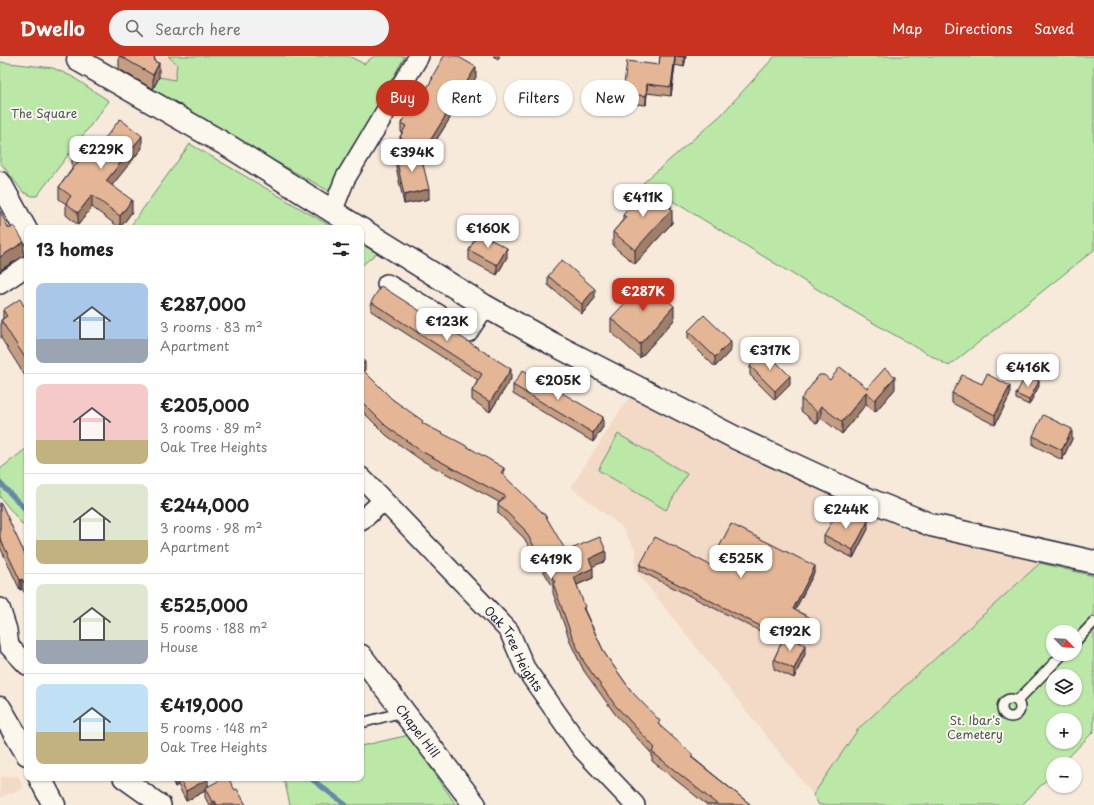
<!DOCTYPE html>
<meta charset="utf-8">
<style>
body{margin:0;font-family:"Playpen Sans",sans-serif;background:#f2f2f2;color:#222;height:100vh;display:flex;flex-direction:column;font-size:15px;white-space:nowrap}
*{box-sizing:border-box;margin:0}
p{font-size:13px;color:#767676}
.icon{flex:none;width:22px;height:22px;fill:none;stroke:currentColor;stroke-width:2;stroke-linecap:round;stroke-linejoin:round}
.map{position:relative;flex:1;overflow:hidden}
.panel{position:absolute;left:24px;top:169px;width:340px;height:556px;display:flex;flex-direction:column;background:#fff;border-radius:8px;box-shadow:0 1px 3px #0004}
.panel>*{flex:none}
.guide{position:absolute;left:376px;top:24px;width:380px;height:36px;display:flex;gap:8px}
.needle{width:26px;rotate:115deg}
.fabs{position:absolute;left:1046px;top:569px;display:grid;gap:8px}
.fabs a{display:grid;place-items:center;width:36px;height:36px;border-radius:50%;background:#fff;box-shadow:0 1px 3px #0004;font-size:20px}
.price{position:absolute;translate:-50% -34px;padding:0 9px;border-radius:8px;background:#fff;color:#222;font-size:13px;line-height:26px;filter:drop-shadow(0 1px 2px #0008)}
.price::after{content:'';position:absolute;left:50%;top:24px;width:12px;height:9px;margin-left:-6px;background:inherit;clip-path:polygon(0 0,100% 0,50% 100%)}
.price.current{background:#c8321e;color:#fff}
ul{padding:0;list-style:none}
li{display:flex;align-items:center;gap:12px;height:100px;padding:0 12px}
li+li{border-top:1px solid #e0e0e0}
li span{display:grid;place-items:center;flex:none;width:112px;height:80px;border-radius:8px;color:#555}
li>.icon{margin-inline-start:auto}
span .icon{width:48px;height:48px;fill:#fffc;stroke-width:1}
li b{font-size:17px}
h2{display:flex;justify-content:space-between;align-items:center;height:48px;padding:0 12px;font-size:17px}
.tag{padding:0 14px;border-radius:18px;background:#fff;box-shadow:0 1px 3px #0004;font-size:14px;line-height:36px}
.tag.current{background:#c8321e;color:#fff}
header{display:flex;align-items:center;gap:24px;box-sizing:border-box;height:56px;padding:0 20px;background:#c8321e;color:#fff}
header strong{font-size:19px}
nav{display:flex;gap:22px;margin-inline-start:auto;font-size:14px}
.search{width:280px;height:36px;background:#f2f2f2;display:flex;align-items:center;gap:10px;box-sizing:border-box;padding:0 14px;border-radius:22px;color:#767676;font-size:15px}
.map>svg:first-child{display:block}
.built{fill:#f2dac6}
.green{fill:#bbe8a6;stroke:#6e8570;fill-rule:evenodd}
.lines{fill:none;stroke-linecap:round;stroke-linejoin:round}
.stream{stroke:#6589a9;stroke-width:5}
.lane-casing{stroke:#22223b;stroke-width:12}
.street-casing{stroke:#22223b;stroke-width:22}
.secondary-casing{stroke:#22223b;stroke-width:25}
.lane{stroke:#fbf7ec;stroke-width:9}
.street{stroke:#fbf7ec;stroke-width:19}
.secondary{stroke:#fbf7ec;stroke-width:22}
.wall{fill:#c59d81;stroke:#22223b}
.shaded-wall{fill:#a07f69;stroke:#22223b}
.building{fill:#e5b696;stroke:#22223b}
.labels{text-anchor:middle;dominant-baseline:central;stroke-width:4;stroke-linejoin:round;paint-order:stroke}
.park-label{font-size:12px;fill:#485456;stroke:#fbf7ec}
.street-label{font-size:12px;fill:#22223b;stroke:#fbf7ec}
</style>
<header>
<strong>Dwello</strong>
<div class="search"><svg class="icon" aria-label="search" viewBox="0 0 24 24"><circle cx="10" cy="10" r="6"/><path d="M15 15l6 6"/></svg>Search here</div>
<nav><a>Map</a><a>Directions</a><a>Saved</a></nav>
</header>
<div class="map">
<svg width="1094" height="749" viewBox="0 0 1094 749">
<rect width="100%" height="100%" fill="#f7eadb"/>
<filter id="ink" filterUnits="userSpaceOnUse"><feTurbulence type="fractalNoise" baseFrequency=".025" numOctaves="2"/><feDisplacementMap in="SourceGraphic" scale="8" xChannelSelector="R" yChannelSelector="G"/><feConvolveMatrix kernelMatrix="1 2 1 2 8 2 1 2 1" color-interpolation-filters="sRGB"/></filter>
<g filter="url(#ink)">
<path class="built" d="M129,0H168L177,8L175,24L151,37L117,18L125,1Z
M629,341L871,453L1040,507L859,672L813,739L635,514L636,495L622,471L571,431Z
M18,720L24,732L0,741V721Z"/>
<path class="green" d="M168,0H349L364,8L374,0H405L329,135L151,37L159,21L175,24L177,8Z
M775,0H1094V194L949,310L863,261L643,127L721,59Z
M0,6L53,12L71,20L109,45L37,140H32L23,136L0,106Z
M190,88L334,172H129Z
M361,188L377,197L361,210Z
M618,378L687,418L666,454L598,414Z
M27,392V474L0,441V413Z
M1040,507L1094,520V675L1062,708H1053V717L1022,749H819L813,739L859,672ZM1053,576H1075V598H1053ZM1053,620H1075V642H1053ZM1053,664H1075V686H1053Z
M409,679L456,749H290L285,727L278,722H361V690Z"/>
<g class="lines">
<path class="stream" d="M0,427L27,455
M310,722L346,749"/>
<g class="lane-casing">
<path id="lane" d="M1075,586L1094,566
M1002 652a9 9 0 1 1 18 0a9 9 0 1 1-18 0Z
M1017,645L1063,598
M361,667L403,656"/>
</g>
<g class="street-casing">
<g id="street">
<path d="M332,156L345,123L419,0"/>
<path d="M0,228L27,210"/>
<path d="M387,228L468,276L485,250"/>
<path id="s1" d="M361,421L509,575L525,612L582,693L635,749"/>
<path d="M361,465L383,445"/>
<path d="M0,552L7,574L9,590L27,609"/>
<path d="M123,722L161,749"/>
</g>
</g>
<g class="secondary-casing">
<g id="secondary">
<path d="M78,4L230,91L359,172"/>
<path d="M0,127L27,176"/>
<path d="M361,173L485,250L551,287L736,382L870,444L931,469L1094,506"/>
<path id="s2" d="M361,600L475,749"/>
<path d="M0,652L27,698"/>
<path d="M40,722L54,749"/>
</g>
</g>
<use href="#lane" class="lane"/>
<use href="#street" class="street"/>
<use href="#secondary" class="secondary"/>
</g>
<path class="wall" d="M119,0H154L159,21L153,33L119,13Z
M493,0H500L498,3Z
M660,0H686L684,11L675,9L671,40L647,37L646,49L623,47V37L659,9Z
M432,21H476L423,105H422L429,143L404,148L396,111V101L411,98L400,91V81L402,77L401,76V67L412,56L432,24Z
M142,92L112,129L132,156L120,172L92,151L78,169L66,159V148L59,143V131L72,113V101L95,95Z
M637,149L671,152L672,167L635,208L613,190V176L623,164V159Z
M469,194L507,201L497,219L469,204Z
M548,220L595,242L582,258L548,229Z
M371,246L511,323L490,356L472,344V335L478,324L371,255Z
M27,248V323L1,282V264L3,262V254L24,250Z
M611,262L674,264L640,302L611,276Z
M688,275L731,294L715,311L688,284Z
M361,302L365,315L364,316L392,343L423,368L504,420L566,495L606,505L592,510L593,522L577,529L585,555L605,598L632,636L660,670L693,702L751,749H707L652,705V698L615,658L584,615L571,588L553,537V531L524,482L498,457V448L499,446L421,404L386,379L361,354Z
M750,310L790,329L775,344L750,319Z
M982,328L1010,339L995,369L952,347V337Z
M513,329L603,371L593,386L513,338Z
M1039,330L1029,349L1016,343V338Z
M867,332L895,333L875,356L866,348L842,378L821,362L817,368L801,355V343Z
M1033,380L1072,383L1062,404L1033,389Z
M0,447L27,503V540L22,533L20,534L0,491Z
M851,465L868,473L853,502L824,487V479Z
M640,509H710L815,515L795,554L809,566L799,586L805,598L794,622L774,613V603L782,586L640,515Z
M171,722H207L208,730L235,734L246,749H209L205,741V735L186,745L178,729L175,731Z"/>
<path class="shaded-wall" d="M675,0V9L671,40V31Z
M685,0H686L684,11V1Z
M159,7V21L153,33V19Z
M476,11V21L423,105V96Z
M647,28V37L646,49V40Z
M142,80V92L106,137V125Z
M429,133V143L404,148V139Z
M92,139V151L78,169V157Z
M671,143V154L672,153V167L635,208V194L666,148Z
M132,144V156L120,172V160Z
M24,186V200L0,214V201Z
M507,192V201L497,219V209Z
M595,233V242L582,258V248Z
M674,250V264L640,302V288Z
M731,285V294L715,311V301Z
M365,306V315L361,318V309Z
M511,313V323L490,356V346Z
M790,320V329L775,344V335Z
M895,321V333L875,356V344Z
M1039,325V330L1029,349V344Z
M1010,330V339L995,369V359Z
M866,336V348L842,378V366Z
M821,350V362L817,368V356Z
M603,361V371L593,386V377Z
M1072,373V383L1062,404V394Z
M504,412V421L501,417Z
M868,465V473L853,502V494Z
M606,495V505L589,512V503Z
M815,510V515L793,558V553Z
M593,512V522L574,530V521Z
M22,523V533L20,534V524Z
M809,561V566L796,593V588Z
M805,589V598L794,622V613Z
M175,722H178V729L175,731Z
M208,723V733L205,732V735L186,745V735Z
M215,745V749H212V746Z"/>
<path class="building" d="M120,0H154L155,6L159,7L153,19Z
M444,0H457L476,11L423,96L400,81L406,70L401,67L409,54L412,56L433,22L432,21Z
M660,0H675L671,31L647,28L646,40L623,37L627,5L659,9Z
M677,0H685L684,1Z
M120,63L142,80L106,125L132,144L120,160L92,139L78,157L66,147L71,140L59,131L78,106L72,101L83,86L95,95Z
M420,96L429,133L404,139L396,101Z
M658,132L671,143L666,148L672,153L635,194L613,176L626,161L623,159L634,146L637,149L650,133L654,136Z
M0,155L9,173L14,170L24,186L0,201Z
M478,177L507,192L497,209L469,194Z
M562,204L595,233L582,248L548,220Z
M646,225L674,250L640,288L611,262Z
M381,230L511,313L490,346L472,335L482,318L371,246Z
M20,243L24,250L27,248V305L1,264L7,260L3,254Z
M704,259L731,285L715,301L688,275Z
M765,295L790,320L775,335L750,310Z
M361,302L365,306L361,309Z
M840,311L867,332L885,312L895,321L875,344L866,336L842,366L821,350L817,356L801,343L819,319H824L830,324Z
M361,312L392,343L423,365L422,367L461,387L504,412L501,417L545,459L566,495L600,481L606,495L589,503L593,512L574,521L585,551L583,552L605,598L632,636L660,665L658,668L693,699L691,701L751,749H718L652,696L655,692L615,649L584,606L571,578L553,527L555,526L524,473L498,448L505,440L421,395L386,370L361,345Z
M523,314L603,361L593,377L513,329Z
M987,318L1010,330L995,359L952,337L962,319L982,328Z
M1026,319L1039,325L1029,344L1016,338Z
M1043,359L1072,373L1062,394L1033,380Z
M0,447H1L27,503V531L22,523L20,524L0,482Z
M837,457L851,465L854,458L868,465L853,494L824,479Z
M731,468L815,510L793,553L809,561L797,585L785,579L784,582L640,509L655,481L710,509Z
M785,579L805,589L794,613L774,603Z
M179,722H207L208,723L186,735Z
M224,722H228L235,734L237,733L246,749H217L215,745L212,746L205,732Z"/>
</g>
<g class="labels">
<g class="park-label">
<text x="44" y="57">The Square</text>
<text x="975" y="664">St. Ibar's<tspan x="975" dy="14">Cemetery</tspan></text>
</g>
<g class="street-label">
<text stroke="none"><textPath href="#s1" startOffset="231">Oak Tree Heights</textPath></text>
<text stroke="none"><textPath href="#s2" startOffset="94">Chapel Hill</textPath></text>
</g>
</g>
</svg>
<div class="fabs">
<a><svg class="needle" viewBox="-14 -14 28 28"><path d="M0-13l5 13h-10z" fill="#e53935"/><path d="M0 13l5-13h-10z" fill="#767676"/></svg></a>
<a><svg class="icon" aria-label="layers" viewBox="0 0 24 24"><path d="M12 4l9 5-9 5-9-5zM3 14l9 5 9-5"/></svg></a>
<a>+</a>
<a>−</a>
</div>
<b class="price" style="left:101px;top:114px">€229K</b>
<b class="price" style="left:412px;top:117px">€394K</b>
<b class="price" style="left:643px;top:162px">€411K</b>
<b class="price" style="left:488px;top:193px">€160K</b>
<b class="price current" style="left:643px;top:256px">€287K</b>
<b class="price" style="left:447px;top:286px">€123K</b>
<b class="price" style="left:770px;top:315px">€317K</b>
<b class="price" style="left:1028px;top:332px">€416K</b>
<b class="price" style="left:558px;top:345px">€205K</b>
<b class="price" style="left:846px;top:474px">€244K</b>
<b class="price" style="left:741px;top:523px">€525K</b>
<b class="price" style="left:551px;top:524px">€419K</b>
<b class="price" style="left:790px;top:596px">€192K</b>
<div class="guide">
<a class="tag current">Buy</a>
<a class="tag">Rent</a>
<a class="tag">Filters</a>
<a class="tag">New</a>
</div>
<section class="panel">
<h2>13 homes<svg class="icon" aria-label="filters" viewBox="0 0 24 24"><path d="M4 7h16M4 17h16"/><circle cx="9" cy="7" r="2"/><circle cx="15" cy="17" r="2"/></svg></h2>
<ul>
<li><span style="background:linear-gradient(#a9c7e8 70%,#9aa5b1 0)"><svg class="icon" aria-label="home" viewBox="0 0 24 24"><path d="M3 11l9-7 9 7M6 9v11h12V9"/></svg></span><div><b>€287,000</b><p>3 rooms · 83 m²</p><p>Apartment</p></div></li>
<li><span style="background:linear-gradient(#f6c9c9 70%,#c2b280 0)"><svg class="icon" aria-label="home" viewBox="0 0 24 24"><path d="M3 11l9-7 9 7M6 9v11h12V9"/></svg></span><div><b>€205,000</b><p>3 rooms · 89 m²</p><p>Oak Tree Heights</p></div></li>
<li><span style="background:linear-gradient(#dfe7d0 70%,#c2b280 0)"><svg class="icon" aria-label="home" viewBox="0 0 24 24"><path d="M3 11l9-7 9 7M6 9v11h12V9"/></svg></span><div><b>€244,000</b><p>3 rooms · 98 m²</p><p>Apartment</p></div></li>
<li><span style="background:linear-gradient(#dfe7d0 70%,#9aa5b1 0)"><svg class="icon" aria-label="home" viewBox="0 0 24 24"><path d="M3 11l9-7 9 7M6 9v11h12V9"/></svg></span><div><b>€525,000</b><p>5 rooms · 188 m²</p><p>House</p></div></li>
<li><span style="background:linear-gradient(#bfe0f5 60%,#c2b280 0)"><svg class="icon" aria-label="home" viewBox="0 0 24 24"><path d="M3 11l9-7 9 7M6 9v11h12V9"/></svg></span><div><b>€419,000</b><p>5 rooms · 148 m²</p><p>Oak Tree Heights</p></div></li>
</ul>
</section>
</div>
